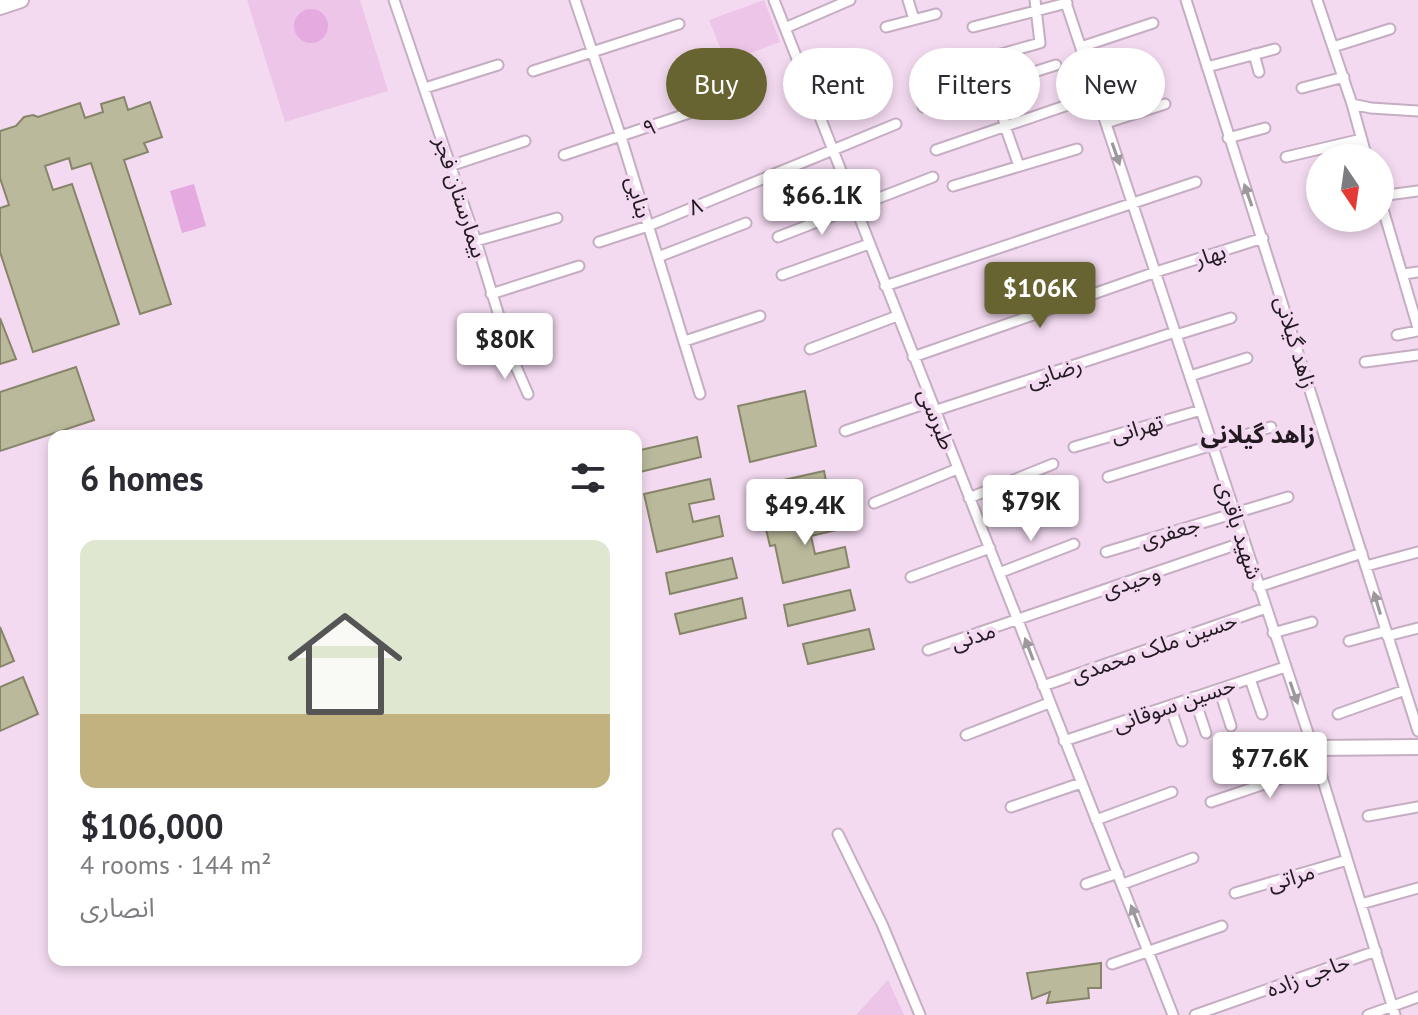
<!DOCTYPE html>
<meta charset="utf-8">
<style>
body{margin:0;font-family:"PT Sans","Noto Sans Arabic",sans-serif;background:#f2f2f3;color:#2b2b33;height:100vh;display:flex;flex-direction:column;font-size:30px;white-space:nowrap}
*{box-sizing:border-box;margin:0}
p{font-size:26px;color:#7c7c81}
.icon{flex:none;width:44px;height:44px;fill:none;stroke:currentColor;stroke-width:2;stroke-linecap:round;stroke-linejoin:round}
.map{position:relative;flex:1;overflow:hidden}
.side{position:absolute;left:48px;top:430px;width:594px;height:536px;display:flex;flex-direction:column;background:#fff;border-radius:16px;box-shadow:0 4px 12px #0003}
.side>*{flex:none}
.guide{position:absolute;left:666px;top:48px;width:632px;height:72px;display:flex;gap:16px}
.needle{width:52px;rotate:167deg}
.controls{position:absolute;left:1306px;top:144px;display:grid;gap:16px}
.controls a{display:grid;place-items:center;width:88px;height:88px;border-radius:50%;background:#fff;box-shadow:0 4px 12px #0003;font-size:40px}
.price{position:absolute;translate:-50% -68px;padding:0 18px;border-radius:8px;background:#fff;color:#222;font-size:26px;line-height:52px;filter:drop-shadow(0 2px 4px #0008)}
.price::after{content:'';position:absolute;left:50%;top:48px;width:24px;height:18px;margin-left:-12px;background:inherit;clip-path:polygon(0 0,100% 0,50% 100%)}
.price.selected{background:#686431;color:#fff}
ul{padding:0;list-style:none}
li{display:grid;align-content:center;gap:16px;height:424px;padding:0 32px}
li span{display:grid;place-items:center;height:248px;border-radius:16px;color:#555}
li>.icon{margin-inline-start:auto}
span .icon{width:144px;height:144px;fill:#fffc;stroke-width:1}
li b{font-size:34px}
h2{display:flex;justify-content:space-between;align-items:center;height:96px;padding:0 32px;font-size:34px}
.pill{padding:0 28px;border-radius:36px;background:#fff;box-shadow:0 4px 12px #0003;font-size:28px;line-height:72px}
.pill.selected{background:#686431;color:#fff}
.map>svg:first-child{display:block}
.green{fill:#ecc5e8}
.water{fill:#e5aae0}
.building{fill:#bbb99c;stroke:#878569;stroke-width:2}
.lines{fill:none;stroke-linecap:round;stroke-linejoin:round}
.street-casing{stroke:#c5adc2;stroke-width:13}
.secondary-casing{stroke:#c5adc2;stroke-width:18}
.street{stroke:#fff;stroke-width:9}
.secondary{stroke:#fff;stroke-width:14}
.oneway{fill:#9c989b}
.labels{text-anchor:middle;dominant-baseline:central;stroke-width:8;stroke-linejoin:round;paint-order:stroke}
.street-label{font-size:22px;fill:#221921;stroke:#f3daf0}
.neighbourhood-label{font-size:24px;font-weight:bold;fill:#221921;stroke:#f3daf0}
</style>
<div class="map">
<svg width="1418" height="1015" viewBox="0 0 1418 1015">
<rect width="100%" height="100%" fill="#f3daf0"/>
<path class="green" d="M247,0H360L388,91L285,122Z
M764,0L780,42L726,62L709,20Z
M888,980L904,1015H856Z"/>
<path class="water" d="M294 26a17 17 0 1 1 34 0a17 17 0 1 1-34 0Z
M194,184L206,226L182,233L170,191Z"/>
<path class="building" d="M124,97L128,110L150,102L162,137L144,143L148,152L124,160L171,304L140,314L91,163L72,169L69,158L45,166L53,190L72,184L119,324L33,352L0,252V208L9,205L0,178V131L16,126L24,117L33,115L38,117L80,103L85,118L103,112L101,104Z
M0,318L16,359L0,364Z
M76,367L94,420L0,451V392Z
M805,391L816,446L750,462L738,406Z
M697,437L701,457L636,473V451Z
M824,471L828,491L762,507L757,486Z
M710,479L714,499L689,504L693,522L719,516L723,536L657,552L644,494Z
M832,510L836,530L811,536L815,554L845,547L849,567L783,583L775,545L770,546L765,525Z
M732,558L737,578L670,594L666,573Z
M850,590L855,610L788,626L784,605Z
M742,598L746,618L680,634L675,614Z
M0,627L14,661L0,667Z
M869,629L874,649L808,664L803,644Z
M23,677L38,714L0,731V687Z
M1101,963V988H1088L1089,998L1047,1003L1050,992L1032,999L1027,973Z"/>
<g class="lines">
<g class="street-casing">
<path id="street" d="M394,0L476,241L511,355L528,394
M575,0L621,137L700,394
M774,0L1173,1015
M908,0L914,19
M1065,0L1313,748L1395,1015
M1186,0L1418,731
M1317,0L1352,104L1367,158
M886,27L936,14
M973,27L1067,3
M785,28L850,0
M1081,47L1153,23
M1333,47L1390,29
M1254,54L1259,72
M954,67L1040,43L1035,0
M1207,67L1275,49
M533,71L679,24
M996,84L1005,126L1019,166
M425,88L498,65
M1302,88L1344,77
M814,102L879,68
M1352,104L1371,108L1418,111
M923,107L1056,65
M1106,123L1165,104
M1228,138L1265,128
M936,150L1097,95
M564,155L722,102
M1286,157L1362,139
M450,166L525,141
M1320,172H1318L1320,183
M953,186L1077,149
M1380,196L1418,191
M1380,199L1418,328
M778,237L933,177
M476,241L557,218
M599,242L648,226L896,124
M658,257L746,223
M1404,274L1418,272
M782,275L869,244
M885,286L1196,182
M491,294L579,266
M1176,335L1231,318
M1397,335L1418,331
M685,341L760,316
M810,349L897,316
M913,357L1156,272L1263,238
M1365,362L1418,355
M1190,376L1247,358
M934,411L1175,332
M845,431L930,402
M1074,447L1201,410
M1108,477L1271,427
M969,498L1053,464
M874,503L957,469
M1106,552L1288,497
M1366,566L1418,552
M999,573L1074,544
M911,577L990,548
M1258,587L1362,553
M1273,633L1312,622
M1387,636L1418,628
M1349,641L1386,631
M928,650L1244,542
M1250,679L1262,714
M1043,686L1266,608
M1219,689L1231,726
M1194,697L1206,733
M1170,706L1182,741
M1338,714L1405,690
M966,735L1049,703
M1064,741L1285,667
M1211,802L1318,766
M1011,807L1081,783
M1368,816L1418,807
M1096,820L1172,792
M838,834L882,924L920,1015
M1086,884L1118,873
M1123,884L1193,858
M1235,893L1347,860
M1361,904L1418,888
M1112,964L1222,926
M1195,1015L1376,951
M1368,1015L1418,997"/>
</g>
<g class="secondary-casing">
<path id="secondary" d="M0,7L21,0
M1313,748L1418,747"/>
</g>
<use href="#street" class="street"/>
<use href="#secondary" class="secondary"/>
</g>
<defs><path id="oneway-solid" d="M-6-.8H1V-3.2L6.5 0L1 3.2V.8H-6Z" transform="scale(2)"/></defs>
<g class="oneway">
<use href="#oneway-solid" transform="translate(1116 154) rotate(71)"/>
<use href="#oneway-solid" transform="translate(1248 195) rotate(-109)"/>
<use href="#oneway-solid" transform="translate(1377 603) rotate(-107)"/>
<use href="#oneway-solid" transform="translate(1029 649) rotate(-111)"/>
<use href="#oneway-solid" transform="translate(1294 693) rotate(71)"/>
<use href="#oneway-solid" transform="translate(1135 916) rotate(-111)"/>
</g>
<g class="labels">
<g class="street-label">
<text transform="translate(649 127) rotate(-19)">۹</text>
<text transform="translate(461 197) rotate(72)">بیمارستان فجر</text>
<text transform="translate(639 197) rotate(74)">بنایی</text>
<text transform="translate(695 206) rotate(-22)">۸</text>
<text transform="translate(1210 255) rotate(-18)">بهار</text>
<text transform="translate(1296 342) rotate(73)">زاهد گیلانی</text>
<text transform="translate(1054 372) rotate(-18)">رضایی</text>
<text transform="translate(937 419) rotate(68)">طبرسی</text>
<text transform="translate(1137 428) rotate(-16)">تهرانی</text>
<text transform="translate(1240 530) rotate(72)">شهید باقری</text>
<text transform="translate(1170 532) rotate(-17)">جعفری</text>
<text transform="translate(1131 581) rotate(-19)">وحیدی</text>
<text transform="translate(973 636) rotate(-18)">مدنی</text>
<text transform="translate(1154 647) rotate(-19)">حسین ملک محمدی</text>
<text transform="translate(1174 704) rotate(-19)">حسین سوقانی</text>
<text transform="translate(1291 877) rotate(-16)">مراتی</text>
<text transform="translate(1308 975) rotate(-20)">حاجی زاده</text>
</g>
<g class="neighbourhood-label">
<text x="1258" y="434">زاهد گیلانی</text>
</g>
</g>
</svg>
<div class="controls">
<a><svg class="needle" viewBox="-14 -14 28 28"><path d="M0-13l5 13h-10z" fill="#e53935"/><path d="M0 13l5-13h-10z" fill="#7c7c81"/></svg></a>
</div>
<b class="price" style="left:822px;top:237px">$66.1K</b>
<b class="price selected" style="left:1040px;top:330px">$106K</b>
<b class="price" style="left:505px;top:381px">$80K</b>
<b class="price" style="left:1031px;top:543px">$79K</b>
<b class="price" style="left:805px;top:547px">$49.4K</b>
<b class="price" style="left:1270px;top:800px">$77.6K</b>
<div class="guide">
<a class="pill selected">Buy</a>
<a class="pill">Rent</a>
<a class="pill">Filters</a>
<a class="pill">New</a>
</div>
<section class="side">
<h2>6 homes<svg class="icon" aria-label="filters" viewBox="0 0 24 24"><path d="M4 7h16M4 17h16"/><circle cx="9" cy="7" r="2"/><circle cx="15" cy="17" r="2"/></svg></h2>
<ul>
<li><span style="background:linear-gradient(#dfe7d0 70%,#c2b280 0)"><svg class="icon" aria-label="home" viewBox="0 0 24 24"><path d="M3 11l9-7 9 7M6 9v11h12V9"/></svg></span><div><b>$106,000</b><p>4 rooms · 144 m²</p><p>انصاری</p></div></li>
</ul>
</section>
</div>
